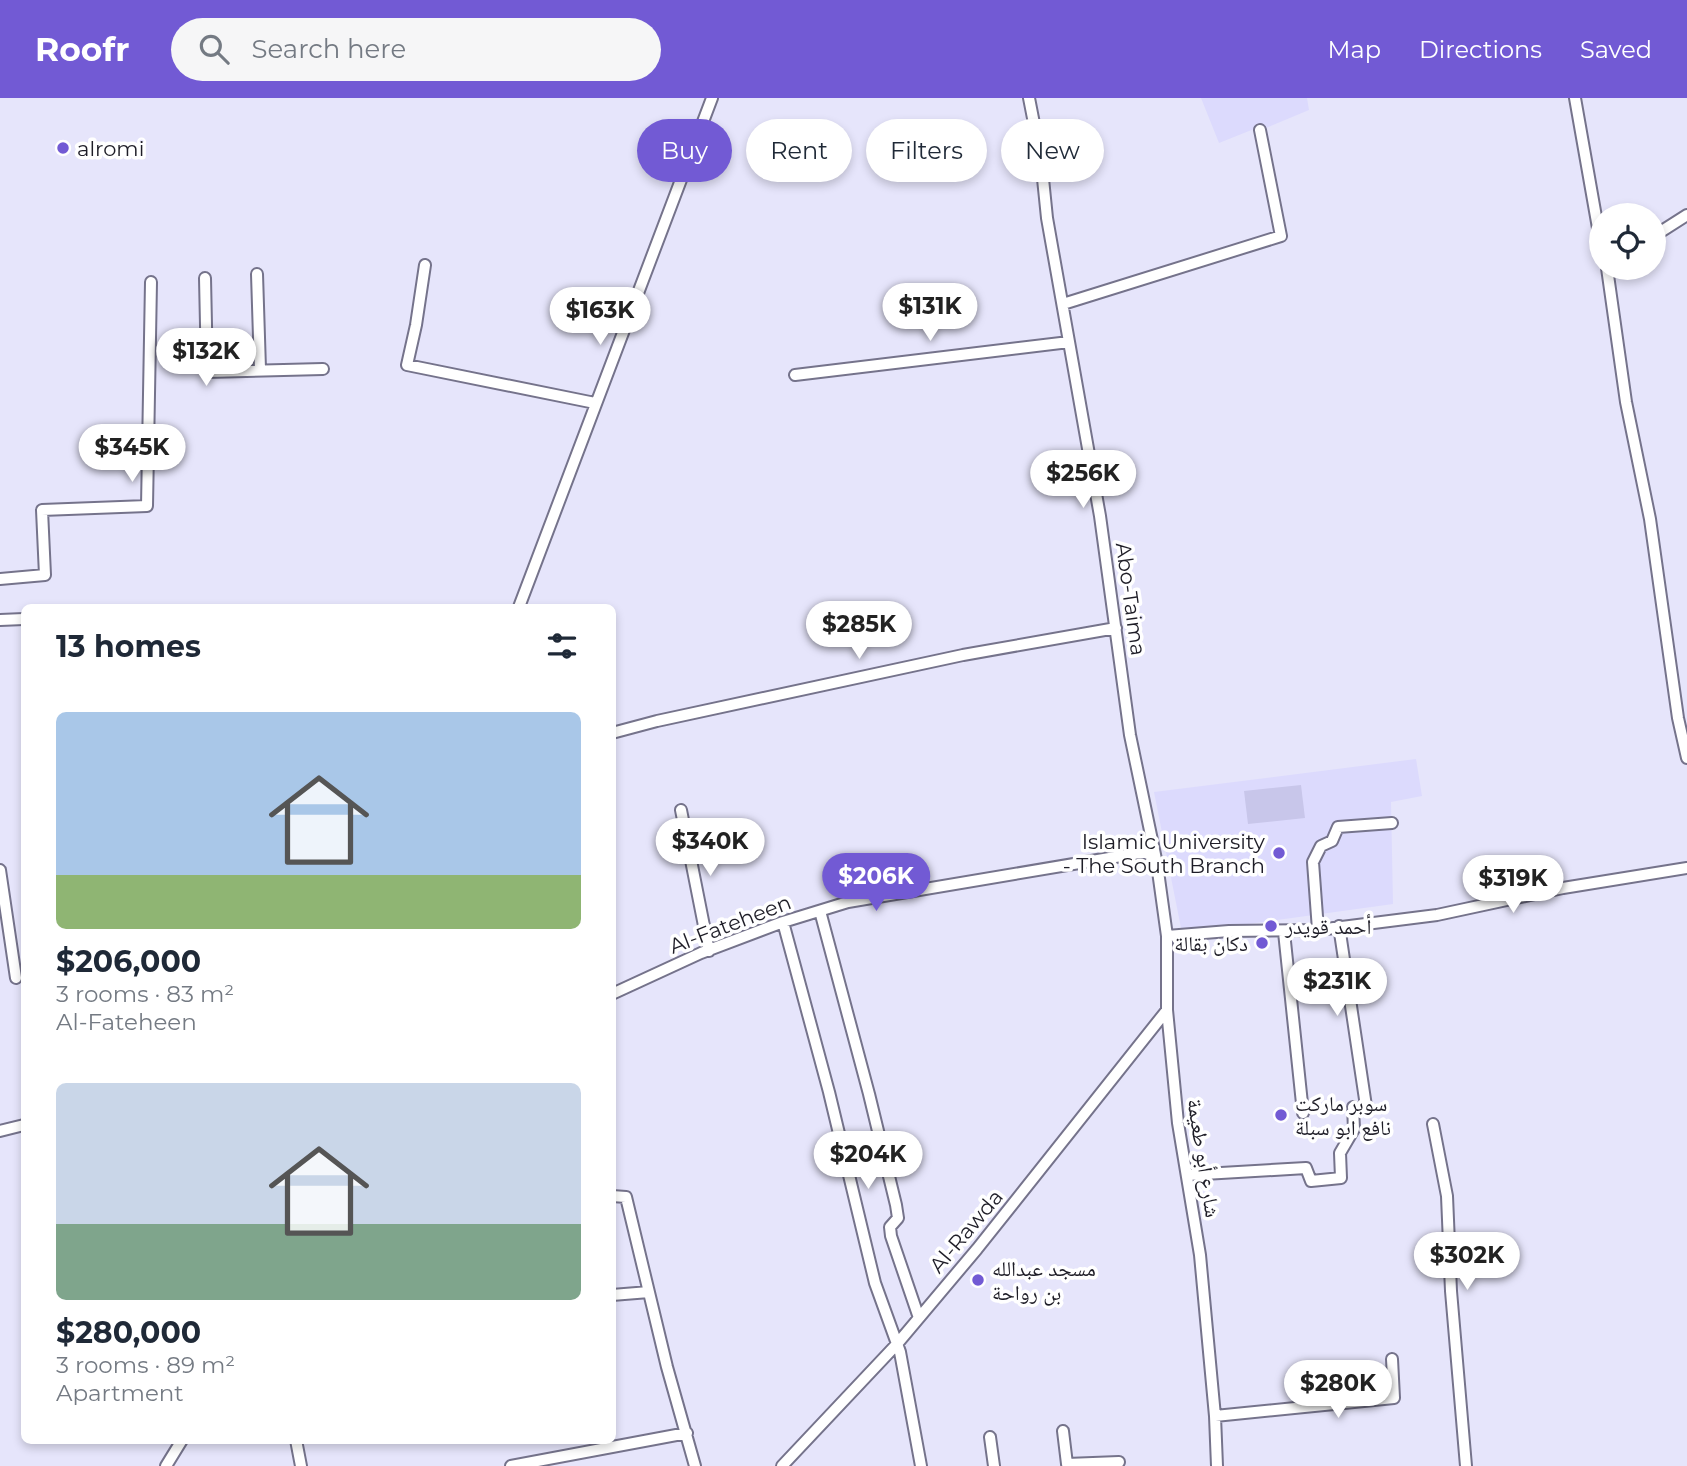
<!DOCTYPE html>
<meta charset="utf-8">
<style>
body{margin:0;font-family:Montserrat,"Noto Naskh Arabic",sans-serif;background:#f6f6f7;color:#1f2937;height:100vh;display:flex;flex-direction:column;font-size:26px;white-space:nowrap}
*{box-sizing:border-box;margin:0}
p{font-size:23px;color:#747a83}
.icon{flex:none;width:38px;height:38px;fill:none;stroke:currentColor;stroke-width:2;stroke-linecap:round;stroke-linejoin:round}
.map{position:relative;flex:1;overflow:hidden}
.side{position:absolute;left:21px;top:506px;width:595px;height:840px;display:flex;flex-direction:column;background:#fff;border-radius:10px;box-shadow:0 4px 10px #0003}
.side>*{flex:none}
.guide{position:absolute;left:637px;top:21px;width:665px;height:63px;display:flex;gap:14px}
.buttons{position:absolute;left:1589px;top:105px;display:grid;gap:14px}
.buttons a{display:grid;place-items:center;width:77px;height:77px;border-radius:50%;background:#fff;box-shadow:0 4px 10px #0003;font-size:35px}
.price{position:absolute;translate:-50% -60px;padding:0 16px;border-radius:24px;background:#fff;color:#222;font-size:23px;line-height:46px;filter:drop-shadow(0 2px 4px #0008)}
.price::after{content:'';position:absolute;left:50%;top:42px;width:21px;height:16px;margin-left:-10px;background:inherit;clip-path:polygon(0 0,100% 0,50% 100%)}
.price.selected{background:#725ad4;color:#fff}
ul{padding:0;list-style:none}
li{display:grid;align-content:center;gap:14px;height:371px;padding:0 35px}
li span{display:grid;place-items:center;height:217px;border-radius:10px;color:#555}
li>.icon{margin-inline-start:auto}
span .icon{width:126px;height:126px;fill:#fffc;stroke-width:1}
li b{font-size:30px}
h2{display:flex;justify-content:space-between;align-items:center;height:84px;padding:0 35px;font-size:30px}
.tag{padding:0 24px;border-radius:32px;background:#fff;box-shadow:0 4px 10px #0003;font-size:24px;line-height:63px}
.tag.selected{background:#725ad4;color:#fff}
header{display:flex;align-items:center;gap:42px;box-sizing:border-box;height:98px;padding:0 35px;background:#725ad4;color:#fff}
header strong{font-size:33px}
nav{display:flex;gap:38px;margin-inline-start:auto;font-size:24px}
.search{width:490px;height:63px;background:#f6f6f7;display:flex;align-items:center;gap:18px;box-sizing:border-box;padding:0 24px;border-radius:38px;color:#747a83;font-size:26px}
.map>svg:first-child{display:block}
.built{fill:#dcdafd}
.green{fill:#c8c6ea}
.lines{fill:none;stroke-linecap:round;stroke-linejoin:round}
.minor-casing{stroke:#75738b;stroke-width:14}
.minor{stroke:#fff;stroke-width:10}
.poi-dot{fill:#725ad4;stroke:#fff;stroke-width:2.5}
.labels{text-anchor:middle;dominant-baseline:central;stroke-width:7;stroke-linejoin:round;paint-order:stroke}
.poi-label{font-size:21px;fill:#1e1d27;stroke:#fff;text-anchor:start}
.street-label{font-size:21px;fill:#1e1d27;stroke:#fff}
</style>
<header>
<strong>Roofr</strong>
<div class="search"><svg class="icon" aria-label="search" viewBox="0 0 24 24"><circle cx="10" cy="10" r="6"/><path d="M15 15l6 6"/></svg>Search here</div>
<nav><a>Map</a><a>Directions</a><a>Saved</a></nav>
</header>
<div class="map">
<svg width="1687" height="1368" viewBox="0 0 1687 1368">
<rect width="100%" height="100%" fill="#e6e5fb"/>
<path class="built" d="M1201,0H1307L1309,12L1261,32L1259,29L1219,45Z
M1416,661L1422,698L1391,704L1393,806L1182,835L1154,694Z"/>
<path class="green" d="M1301,687L1305,720L1248,726L1244,693Z"/>
<g class="lines">
<g class="minor-casing">
<path id="minor" d="M1029,0L1041,61L1047,120L1100,418L1130,637L1157,766L1167,838V912L1178,1025L1200,1157L1215,1318L1217,1368
M1575,0L1601,147
M1654,138L1687,117
M425,167L416,227L407,267L595,305
M1607,170L1626,304L1650,421L1678,620L1687,660
M257,176L260,271
M205,180L207,274L323,271
M1063,206L1281,138L1260,32
M795,277L1069,244
M0,481L45,477L42,412L147,408L151,184
M519,509L712,0
M0,522L24,521
M612,635L657,623L963,557L1116,530
M681,712L709,853
M0,772L16,880
M820,813L869,996L896,1107L898,1120L890,1129L891,1138L919,1220
M783,824L829,994L875,1185L900,1254L921,1368
M1339,828L1366,1008
M1318,832L1313,764L1321,748L1332,743L1338,729L1392,725
M1284,834L1303,1015
M1167,838L1229,833L1318,832L1437,817L1563,790L1687,770
M612,896L701,855L783,824L848,804L1139,755H1146L1154,759
M1433,1026L1447,1098L1451,1193L1466,1368
M0,1033L24,1027
M1187,1077L1306,1070L1311,1083L1341,1080L1340,1055L1354,1031L1353,1009
M612,1098L626,1099L667,1269L695,1368
M612,1197L649,1194
M1215,1318L1394,1300L1392,1261
M1063,1333L1067,1366L1119,1364
M990,1339L994,1368
M296,1342L301,1368
M166,1368L182,1342
M511,1368L687,1335
M782,1368L897,1246L977,1151L1167,912"/>
</g>
<use href="#minor" class="minor"/>
</g>
<g class="poi-dot">
<circle cx="63" cy="50" r="7"/>
<circle cx="1279" cy="755" r="7"/>
<circle cx="1271" cy="828" r="7"/>
<circle cx="1262" cy="845" r="7"/>
<circle cx="1281" cy="1017" r="7"/>
<circle cx="978" cy="1182" r="7"/>
</g>
<g class="labels">
<g class="poi-label">
<text x="77" y="50">alromi</text>
<text x="1265" y="743" text-anchor="end">Islamic University<tspan x="1265" dy="24">- The South Branch</tspan></text>
<text x="1285" y="828">أحمد قويدر</text>
<text x="1248" y="845" text-anchor="end">دكان بقالة</text>
<text x="1295" y="1005">سوبر ماركت<tspan x="1295" dy="24">نافع ابو سبلة</tspan></text>
<text x="992" y="1170">مسجد عبدالله<tspan x="992" dy="24">بن رواحة</tspan></text>
</g>
<g class="street-label">
<text transform="translate(1131 501) rotate(82)">Abo-Taima</text>
<text transform="translate(730 826) rotate(-21)">Al-Fateheen</text>
<text transform="translate(1204 1060) rotate(81)">شارع أبو طعيمة</text>
<text transform="translate(966 1133) rotate(-50)">Al-Rawda</text>
</g>
</g>
</svg>
<div class="buttons">
<a><svg class="icon" aria-label="locate" viewBox="0 0 24 24"><circle cx="12" cy="12" r="6"/><path d="M12 2v4M12 18v4M2 12h4M18 12h4"/></svg></a>
</div>
<b class="price" style="left:930px;top:245px">$131K</b>
<b class="price" style="left:600px;top:249px">$163K</b>
<b class="price" style="left:206px;top:290px">$132K</b>
<b class="price" style="left:132px;top:386px">$345K</b>
<b class="price" style="left:1083px;top:412px">$256K</b>
<b class="price" style="left:859px;top:563px">$285K</b>
<b class="price" style="left:710px;top:780px">$340K</b>
<b class="price selected" style="left:876px;top:815px">$206K</b>
<b class="price" style="left:1513px;top:817px">$319K</b>
<b class="price" style="left:1337px;top:920px">$231K</b>
<b class="price" style="left:868px;top:1093px">$204K</b>
<b class="price" style="left:1467px;top:1194px">$302K</b>
<b class="price" style="left:1338px;top:1322px">$280K</b>
<div class="guide">
<a class="tag selected">Buy</a>
<a class="tag">Rent</a>
<a class="tag">Filters</a>
<a class="tag">New</a>
</div>
<section class="side">
<h2>13 homes<svg class="icon" aria-label="filters" viewBox="0 0 24 24"><path d="M4 7h16M4 17h16"/><circle cx="9" cy="7" r="2"/><circle cx="15" cy="17" r="2"/></svg></h2>
<ul>
<li><span style="background:linear-gradient(#a9c7e8 75%,#8fb573 0)"><svg class="icon" aria-label="home" viewBox="0 0 24 24"><path d="M3 11l9-7 9 7M6 9v11h12V9"/></svg></span><div><b>$206,000</b><p>3 rooms · 83 m²</p><p>Al-Fateheen</p></div></li>
<li><span style="background:linear-gradient(#c9d6e8 65%,#7fa58c 0)"><svg class="icon" aria-label="home" viewBox="0 0 24 24"><path d="M3 11l9-7 9 7M6 9v11h12V9"/></svg></span><div><b>$280,000</b><p>3 rooms · 89 m²</p><p>Apartment</p></div></li>
</ul>
</section>
</div>
